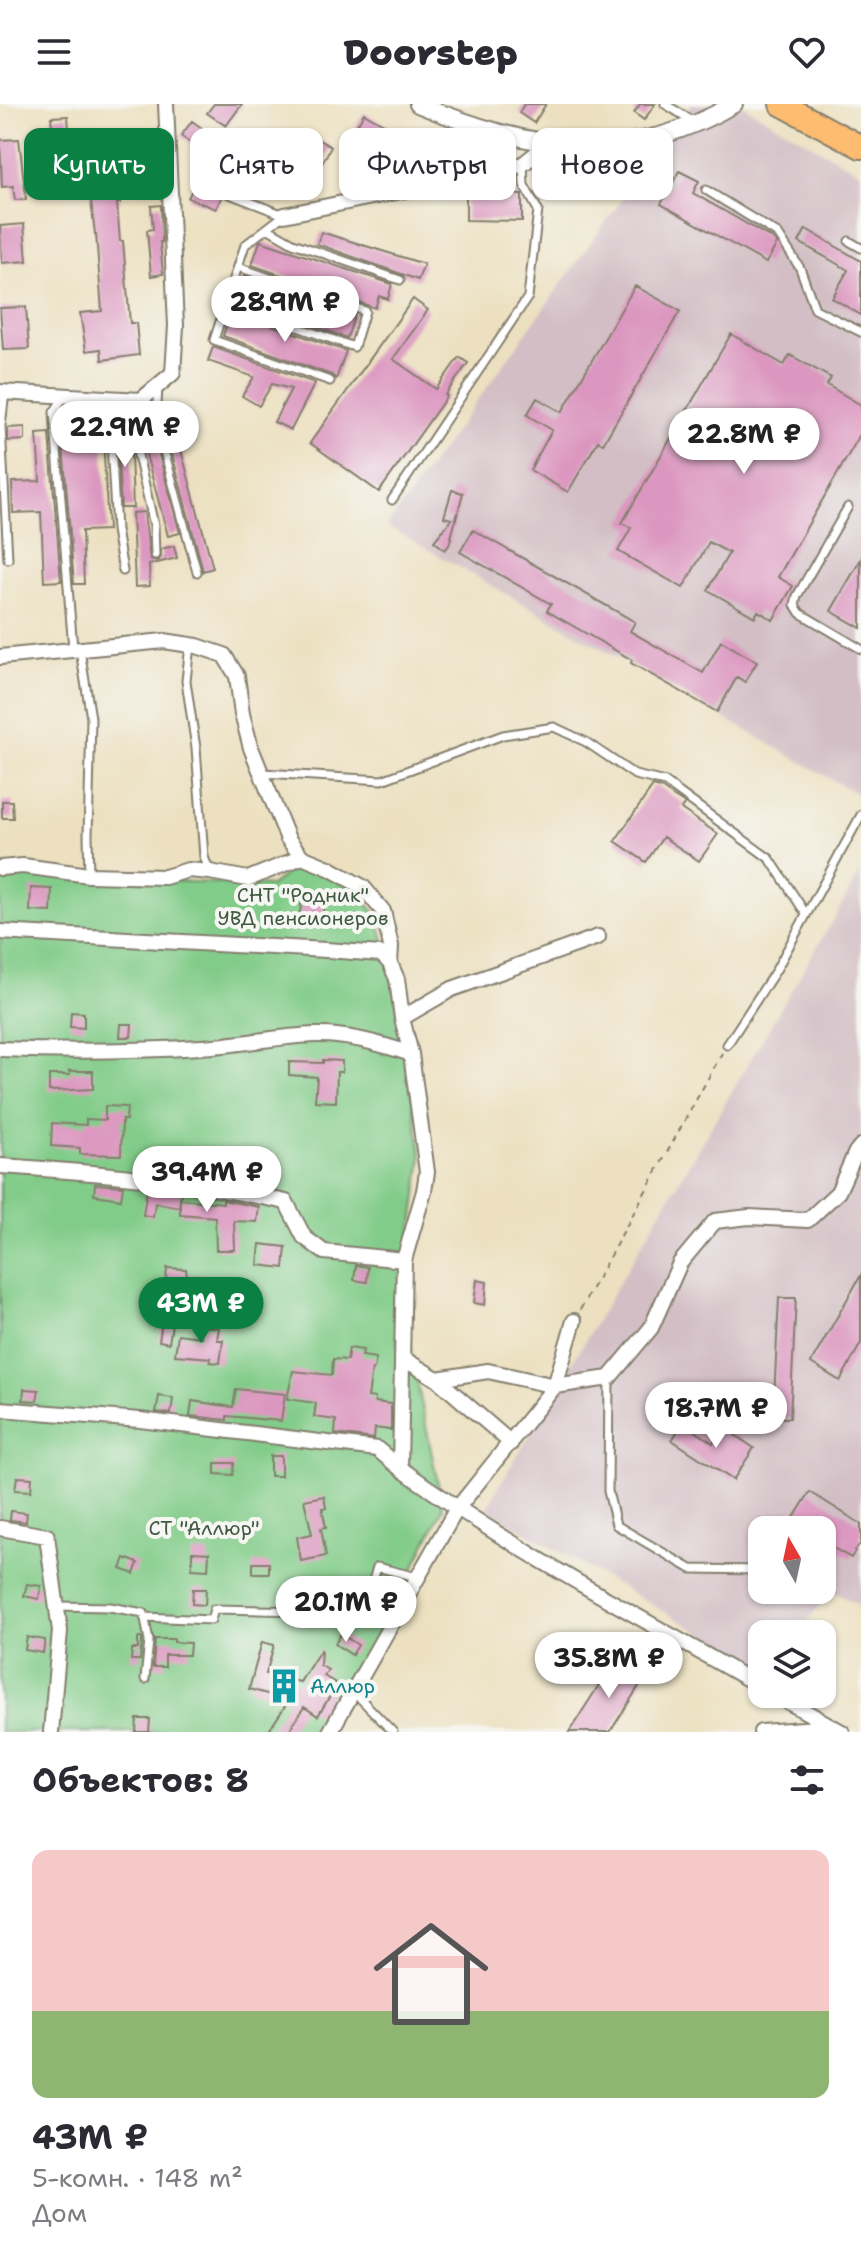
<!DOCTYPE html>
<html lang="ru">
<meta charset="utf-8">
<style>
body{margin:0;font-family:"Shantell Sans",sans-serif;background:#f2f2f3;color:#2b2b33;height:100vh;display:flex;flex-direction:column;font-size:30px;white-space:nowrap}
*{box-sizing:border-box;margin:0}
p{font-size:26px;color:#7c7c81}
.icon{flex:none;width:44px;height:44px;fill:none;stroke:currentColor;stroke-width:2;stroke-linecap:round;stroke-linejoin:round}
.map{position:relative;height:1628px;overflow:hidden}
.panel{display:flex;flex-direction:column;background:#fff;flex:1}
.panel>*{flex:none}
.guide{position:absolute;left:24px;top:24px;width:814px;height:72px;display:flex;gap:16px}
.needle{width:52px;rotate:351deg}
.tools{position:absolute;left:748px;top:1412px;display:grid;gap:16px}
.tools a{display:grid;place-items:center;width:88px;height:88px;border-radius:16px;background:#fff;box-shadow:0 2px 6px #0004;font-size:40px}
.price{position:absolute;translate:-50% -68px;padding:0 18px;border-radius:28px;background:#fff;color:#222;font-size:26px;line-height:52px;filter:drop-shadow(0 2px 4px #0008)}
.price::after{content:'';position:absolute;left:50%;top:48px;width:24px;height:18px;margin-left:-12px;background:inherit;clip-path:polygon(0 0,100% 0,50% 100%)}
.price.on{background:#0b8043;color:#fff}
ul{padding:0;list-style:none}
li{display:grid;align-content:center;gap:16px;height:424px;padding:0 32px}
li+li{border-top:2px solid #e1e1e2}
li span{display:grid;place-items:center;height:248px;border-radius:16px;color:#555}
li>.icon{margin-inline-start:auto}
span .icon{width:144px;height:144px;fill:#fffc;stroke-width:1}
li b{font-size:34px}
h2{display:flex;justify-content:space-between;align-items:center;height:96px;padding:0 32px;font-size:34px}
.chip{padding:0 28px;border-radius:16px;background:#fff;box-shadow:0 2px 6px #0004;font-size:28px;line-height:72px}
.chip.on{background:#0b8043;color:#fff}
header{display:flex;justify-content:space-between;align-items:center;height:104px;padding:0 32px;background:#fff;font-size:36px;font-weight:800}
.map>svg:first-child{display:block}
.industrial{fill:#d2bec4;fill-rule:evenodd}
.green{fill:#82cc89;stroke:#4f7452;stroke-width:2}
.building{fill:#dc97c0}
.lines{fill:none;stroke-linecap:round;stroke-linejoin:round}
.service-casing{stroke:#847e6e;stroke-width:11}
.minor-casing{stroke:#847e6e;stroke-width:18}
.tertiary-casing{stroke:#847e6e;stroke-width:20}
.primary-casing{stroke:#847e6e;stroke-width:26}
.path{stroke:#847e6e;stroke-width:2;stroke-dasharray:6 6;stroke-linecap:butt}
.service{stroke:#fff;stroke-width:7}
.minor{stroke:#fff;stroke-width:14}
.tertiary{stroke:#fff;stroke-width:16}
.primary{stroke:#febc70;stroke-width:22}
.labels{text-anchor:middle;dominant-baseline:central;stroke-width:8;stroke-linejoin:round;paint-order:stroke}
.park-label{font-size:20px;fill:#405a42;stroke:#f6f6f2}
.culture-label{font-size:20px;fill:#0d838f;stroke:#f6f6f2;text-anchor:start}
</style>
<header><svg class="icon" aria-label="menu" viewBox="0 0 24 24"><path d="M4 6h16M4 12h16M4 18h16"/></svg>Doorstep<svg class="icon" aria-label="heart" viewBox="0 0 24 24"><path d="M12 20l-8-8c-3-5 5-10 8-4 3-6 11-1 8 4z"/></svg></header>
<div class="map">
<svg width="861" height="1628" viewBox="0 0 861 1628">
<rect width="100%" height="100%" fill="#f6f6f2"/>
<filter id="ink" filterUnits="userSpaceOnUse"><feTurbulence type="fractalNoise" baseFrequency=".0125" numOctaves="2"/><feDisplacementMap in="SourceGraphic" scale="16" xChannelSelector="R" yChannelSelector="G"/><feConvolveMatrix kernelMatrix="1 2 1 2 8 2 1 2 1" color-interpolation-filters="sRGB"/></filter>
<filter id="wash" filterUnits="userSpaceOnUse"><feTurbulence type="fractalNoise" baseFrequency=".006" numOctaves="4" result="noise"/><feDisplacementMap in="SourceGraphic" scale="32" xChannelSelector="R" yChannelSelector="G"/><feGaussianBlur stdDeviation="1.8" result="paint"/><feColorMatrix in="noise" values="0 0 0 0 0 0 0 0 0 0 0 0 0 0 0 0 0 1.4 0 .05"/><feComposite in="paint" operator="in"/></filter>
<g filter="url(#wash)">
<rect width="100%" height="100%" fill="#ece0c0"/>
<path class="industrial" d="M691,0H740L861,69V692L387,422Z
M861,768V1502L830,1486L799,1530H762V1564L486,1405ZM762,1426H822V1486H762Z"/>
<path class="green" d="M308,763L351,783L375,808L387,844L394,883L422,1053L397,1242L410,1244L443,1404L402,1488L324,1628H0V770C33,769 65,774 98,775C156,777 213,778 271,782L290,766Z"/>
<g id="blocks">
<path class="building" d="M214,0H242L226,22L207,9Z
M524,0H546L534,19L519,9Z
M640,0H655L644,16L634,9Z
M364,9L416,38L401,66L348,36Z
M68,12L70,39L60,40L59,29L53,30L51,13Z
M192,17L206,27L195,42L181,32Z
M312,32L331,43L318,67L298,56Z
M19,35L26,95L15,96L13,82L2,83L0,36Z
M115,35L120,99H117L120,137H123L130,219H136L139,251L102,256L101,245L86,247L80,209L102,207L96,130H95L84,38Z
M205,59L230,74L226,83L221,86L222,92L216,105L188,94Z
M679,67L699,77L693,89L773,135L777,140L766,159L661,100Z
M466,89L522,91V117L466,116Z
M161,101L162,138H160L163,170L151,172L147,126L153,125L151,102Z
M24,120L27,157L2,159L0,122Z
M806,125L861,157V211L832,194L848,166L799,138Z
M321,128L424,160L418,176L317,140Z
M260,137L392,180L388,195L379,192L375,204L252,161Z
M244,172L355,210L347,234L236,194Z
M635,182L680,207L603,340L598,337L568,388L530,366L552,326L527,311L537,294L562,308Z
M413,195L428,206L393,255L436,285L459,253L468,259L445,291L447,292L379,388L310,339Z
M26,203L29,245L3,246L0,204Z
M231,207L346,247L336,275L332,271L223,232Z
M731,230L784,261L790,251L831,274L827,281L861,301V329L778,473L793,482L773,516L758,507L755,513L708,486L729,449L709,438L683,484L618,447L631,424L622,419Z
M213,243L315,279L291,326L274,318L291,285L272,280L259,302L242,292L254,273L208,257Z
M172,313L213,464L203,467L163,316Z
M25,323V336L8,337V324Z
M116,325H125L131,350L133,404H121Z
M152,325L180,429L168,432L140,328Z
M75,328L76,335L103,333L108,426L82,427L84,480H74L62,329Z
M49,329L61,477L44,478L41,408L13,409L12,378L40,377L37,330Z
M452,386L463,389L449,441L445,446L434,437L452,415L444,413Z
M144,408L150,455L158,457L161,453V445L174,442L177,454L149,461L150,482L135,483L132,409Z
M473,426L635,518L630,527L703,569L721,537L757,558L745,578L737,573L717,608L631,559L632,556L547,507L551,500L460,448Z
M861,455V524L831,507Z
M653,682L661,684L674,693L685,700L681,705L718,730L699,757L663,733L646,758L615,737Z
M2,697H12L13,714H2Z
M31,784L52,785L51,808L30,807Z
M303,789L326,793L321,818L299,814Z
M71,908L84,909V924L70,923Z
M121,920H132L131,933H120Z
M323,956L342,957V968H337L336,998L315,997L317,973L289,971V958L323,959Z
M69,967H93V985L49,987V971H70Z
M105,1002L127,1003L126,1016H122L121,1051L80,1050V1044L51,1042L52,1019L86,1021V1015L105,1016Z
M95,1080L123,1082L121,1095L94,1091Z
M147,1085L181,1089L180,1095L223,1099V1096L259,1103L257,1118L234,1117L235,1146H216L215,1113L180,1110V1096L179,1103L155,1099L153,1113L143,1111Z
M260,1140L286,1143L284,1164L258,1161Z
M356,1161L368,1163L367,1178L354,1176Z
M167,1164L186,1165L187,1171L206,1172L204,1192L165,1186Z
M861,1171V1239L840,1277L811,1259Z
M477,1176L487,1178L485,1201L474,1199Z
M779,1194H796L790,1314H773Z
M162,1218L172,1220L169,1239L159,1237Z
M202,1222L219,1224L217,1236H223L220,1259L210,1258L211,1254L175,1251L178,1230L201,1233Z
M349,1244L363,1246L362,1252L376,1254L374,1265H372L368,1293L375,1294V1298L391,1300V1326L375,1324L374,1335L335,1330L336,1316L314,1313L316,1299L287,1295L293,1267L332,1271L333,1255L347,1256Z
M24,1285L39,1286L37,1297L23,1296Z
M236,1285L285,1290L281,1317L227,1312V1316L190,1312L192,1297L233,1303Z
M159,1292L173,1294L171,1310L156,1308Z
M683,1319L713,1339L723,1323L754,1344L733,1376L672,1336Z
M270,1352H281V1372H270Z
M215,1359H234L233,1371L215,1370Z
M17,1373L32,1374L31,1387L15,1386Z
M810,1388L861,1420V1438L851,1454L822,1438V1426H801L790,1420Z
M324,1392L326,1404H322L326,1423L321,1424L326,1452L301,1457L297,1433L312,1430L304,1396Z
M11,1407L27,1409L26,1418L10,1416Z
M192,1448L209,1449L208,1466L192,1465Z
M125,1454L138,1459L134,1470L121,1465Z
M253,1459H269V1469H253Z
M27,1480L41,1482L39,1495L24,1492Z
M307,1482L330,1484L328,1501L305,1498Z
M193,1485H206L205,1501L192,1500Z
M341,1530L358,1541L352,1551L335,1540Z
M27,1533L45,1536L43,1549L25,1546Z
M138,1534H142V1537L140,1556H131L132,1545H138Z
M155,1535H174V1538L190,1539L189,1551H165V1563H153Z
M262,1538L274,1541L266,1570L300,1578L321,1545L320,1561L328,1566L324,1572L337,1580L318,1612L304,1603L288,1628H268L289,1596L249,1585Z
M615,1556L644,1574L610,1628H569Z
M137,1615H150L149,1628H136Z"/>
</g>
</g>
<g filter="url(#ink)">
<use href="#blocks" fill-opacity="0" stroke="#847e6e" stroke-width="2"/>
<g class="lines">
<g class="service-casing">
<path id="service" d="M665,0L694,18
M706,86L778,130L800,164L815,205L861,228
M227,89L284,111
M284,111L245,141L214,236L330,277
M267,124L293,139L400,176
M849,137L861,144
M227,198L354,243L365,207L238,163
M158,284L156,317L197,468
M5,288L1,322L8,455
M64,293L54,308L73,545
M112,294L105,316L111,338L116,426L123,467
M135,296L129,312L154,421L155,451
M392,396L528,193L538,106L524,81L523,60
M848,403L797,492L795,501L800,509L861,545
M190,541L186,577L196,644L204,753L210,768
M80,546L91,614L88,732L89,771
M263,669L382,676L503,631L554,623L586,638L635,671L665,678L770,755L806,810
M727,941L776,866L861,711
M609,1274L608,1387L616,1421L691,1465L762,1466
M57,1502L110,1503L144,1509L149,1537L145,1575
M144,1513L211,1516L214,1505L358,1508L368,1494L377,1463L417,1473
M353,1587L393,1628"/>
</g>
<g class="minor-casing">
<path id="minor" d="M284,111L504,66L523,60L548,40
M0,288L141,296L173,269L176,222L166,0
M0,553L164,537L197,542L224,551L237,572L242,610L251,644L288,735L302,753L329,764L363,783L383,807L391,842L390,859L397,875L402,914L411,950L427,1068L424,1087L404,1156L400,1364C514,1447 640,1513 762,1583
M0,764L23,762L89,771L165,773L188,766L210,768L248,775L302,753
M0,828L326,846L381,850L390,859
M402,914L452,885L598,833
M0,945C67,948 134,947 201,943C239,941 278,932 316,931C347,930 382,940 411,950
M0,1062C96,1068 191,1077 286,1098L304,1133L324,1148L404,1156
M402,1254L437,1275L488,1267L555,1282L574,1217
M437,1275L511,1339
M0,1305L140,1316L377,1345L400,1364
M0,1424L47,1432L60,1527L51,1628
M774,1590L842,1628
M330,1628L456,1406L555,1282L609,1274L651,1224L680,1159L715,1117L749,1113L808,1116L838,1088L856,1048L861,1042
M761,1628L831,1623"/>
</g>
<g class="tertiary-casing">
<path id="tertiary" d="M418,0C529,46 625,64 734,0"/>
</g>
<g class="primary-casing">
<path id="primary" d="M781,0L861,43"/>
</g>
<path class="path" d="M580,1206L722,949"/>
<use href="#service" class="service"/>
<use href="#minor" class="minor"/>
<use href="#tertiary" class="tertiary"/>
<use href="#primary" class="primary"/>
</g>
</g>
<defs>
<g id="building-bare" transform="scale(2.76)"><path d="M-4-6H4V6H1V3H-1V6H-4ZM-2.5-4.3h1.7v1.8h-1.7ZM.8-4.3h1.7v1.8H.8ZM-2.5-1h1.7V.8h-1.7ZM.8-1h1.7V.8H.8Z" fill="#0f9aa8" stroke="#f6f6f2" stroke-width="2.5" paint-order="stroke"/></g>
</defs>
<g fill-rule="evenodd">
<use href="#building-bare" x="284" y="1582"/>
</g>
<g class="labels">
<g class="park-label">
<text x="303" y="791">СНТ "Родник"<tspan x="303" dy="23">УВД пенсионеров</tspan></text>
<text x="204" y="1424">СТ "Аллюр"</text>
</g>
<g class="culture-label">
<text x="310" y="1582">Аллюр</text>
</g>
</g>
</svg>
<div class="tools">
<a><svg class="needle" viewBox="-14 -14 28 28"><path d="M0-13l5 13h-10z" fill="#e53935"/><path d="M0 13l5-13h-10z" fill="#7c7c81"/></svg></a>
<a><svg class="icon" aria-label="layers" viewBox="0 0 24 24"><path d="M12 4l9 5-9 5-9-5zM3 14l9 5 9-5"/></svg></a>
</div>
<b class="price" style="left:285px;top:240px">28.9M ₽</b>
<b class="price" style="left:125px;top:365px">22.9M ₽</b>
<b class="price" style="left:744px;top:372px">22.8M ₽</b>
<b class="price" style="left:207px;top:1110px">39.4M ₽</b>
<b class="price on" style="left:201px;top:1241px">43M ₽</b>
<b class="price" style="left:716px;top:1346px">18.7M ₽</b>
<b class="price" style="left:346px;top:1540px">20.1M ₽</b>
<b class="price" style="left:609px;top:1596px">35.8M ₽</b>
<div class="guide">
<a class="chip on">Купить</a>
<a class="chip">Снять</a>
<a class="chip">Фильтры</a>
<a class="chip">Новое</a>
</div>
</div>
<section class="panel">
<h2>Объектов: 8<svg class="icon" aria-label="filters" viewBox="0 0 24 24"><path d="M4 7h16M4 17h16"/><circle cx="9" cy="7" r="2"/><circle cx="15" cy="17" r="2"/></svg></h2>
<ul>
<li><span style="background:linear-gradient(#f6c9c9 65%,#8fb573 0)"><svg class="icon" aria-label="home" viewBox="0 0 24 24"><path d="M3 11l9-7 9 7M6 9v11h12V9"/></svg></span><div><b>43M ₽</b><p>5-комн. · 148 m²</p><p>Дом</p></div></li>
</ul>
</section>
